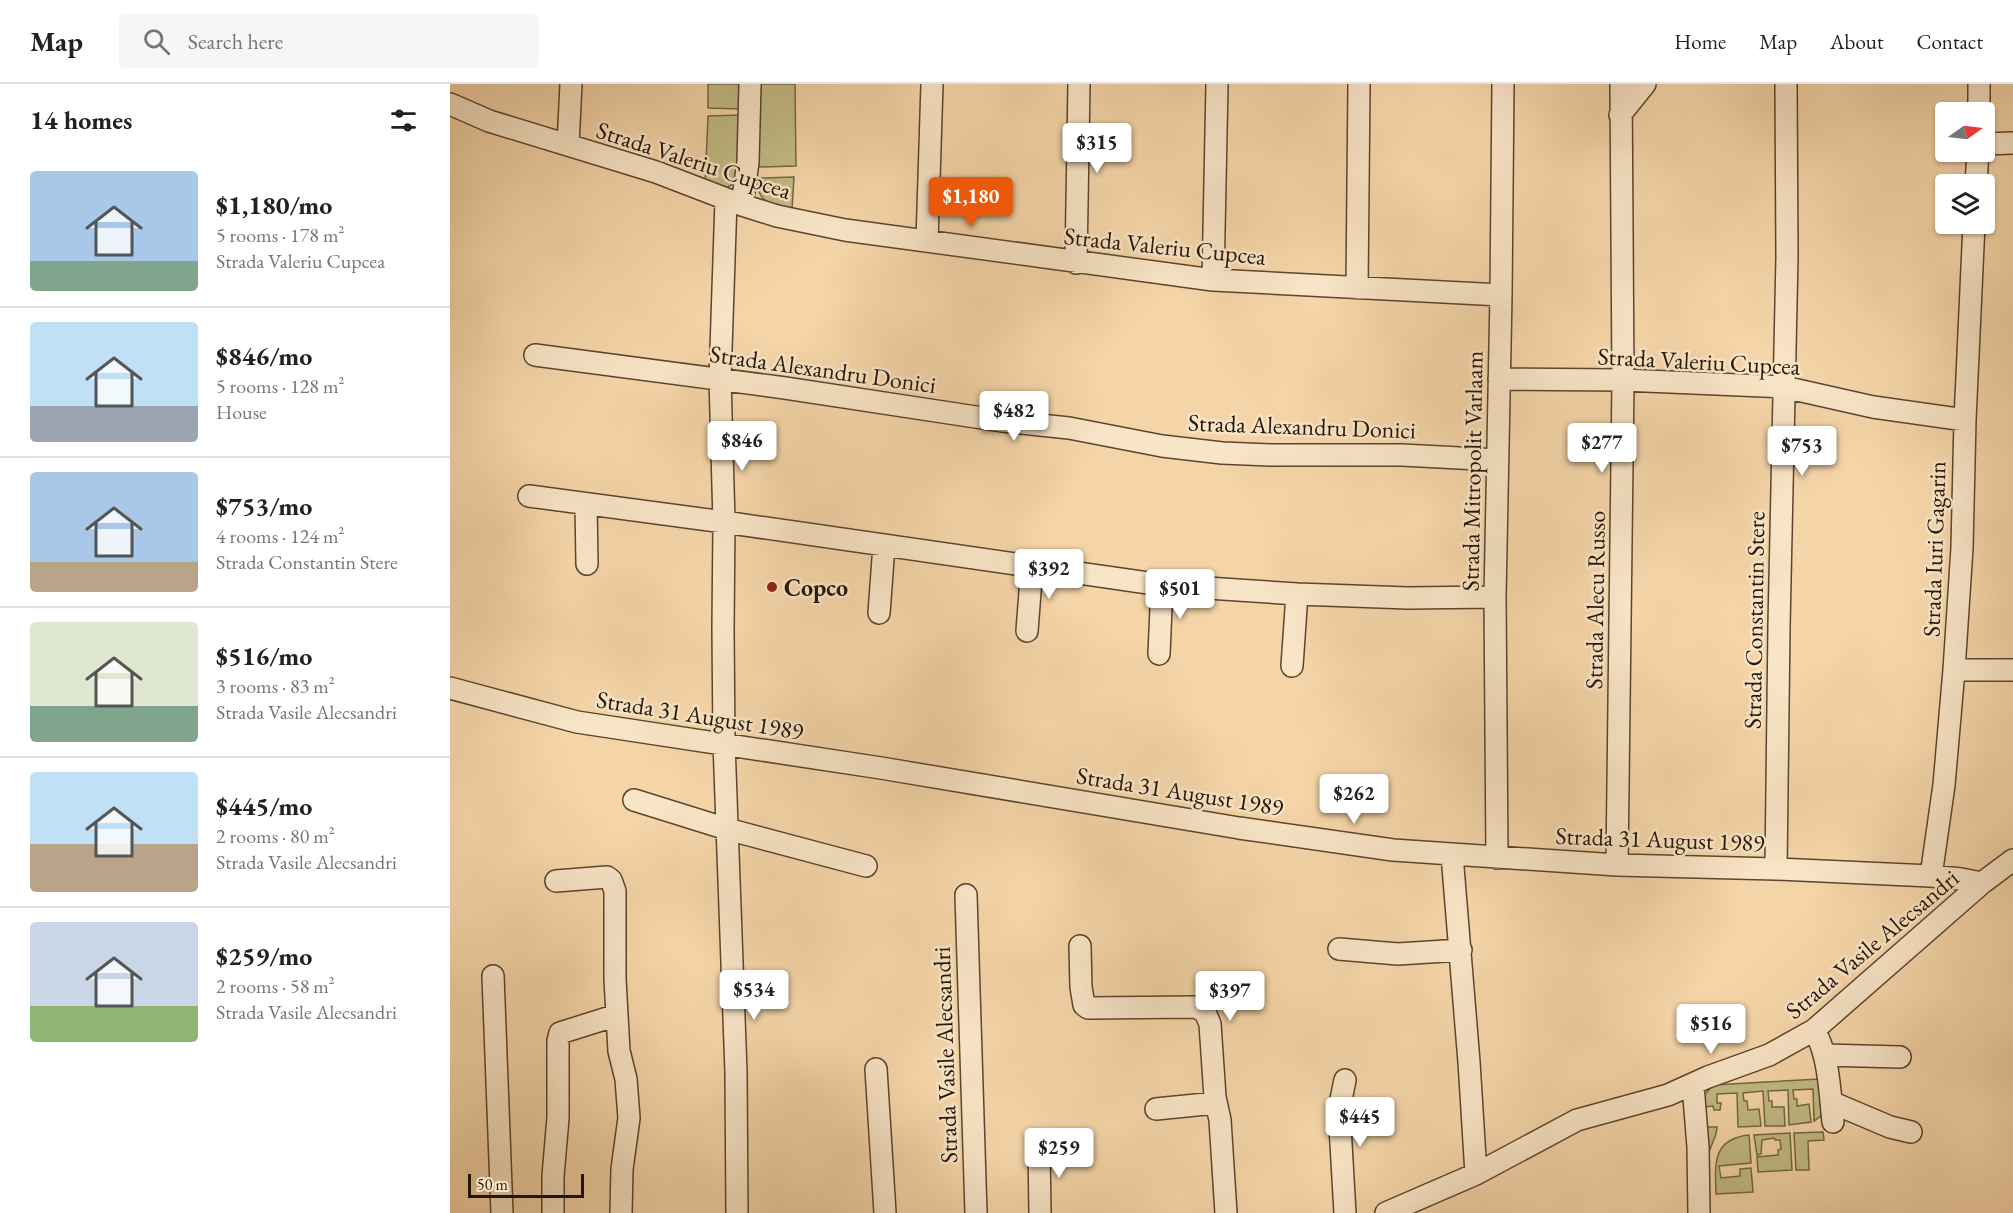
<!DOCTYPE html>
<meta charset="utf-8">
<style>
body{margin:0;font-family:"EB Garamond",serif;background:#f6f6f6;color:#202124;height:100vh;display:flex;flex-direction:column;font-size:22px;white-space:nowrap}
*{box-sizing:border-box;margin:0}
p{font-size:20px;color:#757577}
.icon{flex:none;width:33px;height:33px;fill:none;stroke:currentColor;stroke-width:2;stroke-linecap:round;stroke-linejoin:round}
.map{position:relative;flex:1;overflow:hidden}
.sheet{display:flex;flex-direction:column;background:#fff;width:450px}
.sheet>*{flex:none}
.needle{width:39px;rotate:76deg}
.tools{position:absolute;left:1485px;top:18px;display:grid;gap:12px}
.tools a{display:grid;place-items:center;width:60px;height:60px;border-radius:6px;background:#fff;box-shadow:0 2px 4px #0004;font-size:30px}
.scale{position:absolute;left:18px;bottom:15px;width:116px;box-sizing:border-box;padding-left:6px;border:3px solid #261605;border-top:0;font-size:16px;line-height:21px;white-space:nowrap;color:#261605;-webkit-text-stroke:4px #f8e4c6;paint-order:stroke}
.price{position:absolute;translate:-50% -51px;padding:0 14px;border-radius:6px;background:#fff;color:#222;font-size:20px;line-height:39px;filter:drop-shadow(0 2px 3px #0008)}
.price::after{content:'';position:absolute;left:50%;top:36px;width:18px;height:14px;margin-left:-9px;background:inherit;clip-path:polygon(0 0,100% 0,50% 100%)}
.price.active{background:#ea580c;color:#fff}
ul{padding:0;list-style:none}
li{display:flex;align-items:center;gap:18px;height:150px;padding:0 30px}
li+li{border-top:2px solid #e0e0e0}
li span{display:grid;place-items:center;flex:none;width:168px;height:120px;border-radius:6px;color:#555}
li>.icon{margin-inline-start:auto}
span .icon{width:72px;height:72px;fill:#fffc;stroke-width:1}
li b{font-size:26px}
h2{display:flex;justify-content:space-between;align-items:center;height:72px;padding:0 30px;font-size:26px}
header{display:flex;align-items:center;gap:36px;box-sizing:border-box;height:84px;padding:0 30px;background:#fff;border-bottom:2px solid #e0e0e0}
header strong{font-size:28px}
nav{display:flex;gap:33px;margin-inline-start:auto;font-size:21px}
.search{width:420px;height:54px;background:#f6f6f6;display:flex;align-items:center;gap:15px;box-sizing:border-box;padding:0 21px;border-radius:6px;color:#757577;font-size:22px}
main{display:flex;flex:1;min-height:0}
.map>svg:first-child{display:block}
.green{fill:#c3bb83;stroke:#746844;stroke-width:1.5}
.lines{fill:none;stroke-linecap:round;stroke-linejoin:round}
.minor-casing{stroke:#5a462e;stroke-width:24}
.minor{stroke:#f8e4c6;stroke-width:21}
.poi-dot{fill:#8f2418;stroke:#f8e4c6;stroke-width:2}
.labels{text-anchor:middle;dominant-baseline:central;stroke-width:5;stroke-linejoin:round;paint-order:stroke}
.street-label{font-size:24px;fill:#261605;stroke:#f8e4c6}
.poi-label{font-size:24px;font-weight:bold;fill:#261605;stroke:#f8e4c6;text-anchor:start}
</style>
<header>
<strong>Map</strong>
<div class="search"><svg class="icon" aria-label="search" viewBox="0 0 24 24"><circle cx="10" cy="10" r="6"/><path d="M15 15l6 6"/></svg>Search here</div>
<nav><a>Home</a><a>Map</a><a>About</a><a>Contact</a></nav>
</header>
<main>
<section class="sheet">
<h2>14 homes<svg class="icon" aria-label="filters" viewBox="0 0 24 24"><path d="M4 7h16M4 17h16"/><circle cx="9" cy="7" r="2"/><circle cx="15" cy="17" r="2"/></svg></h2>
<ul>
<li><span style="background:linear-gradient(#a9c7e8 75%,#7fa58c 0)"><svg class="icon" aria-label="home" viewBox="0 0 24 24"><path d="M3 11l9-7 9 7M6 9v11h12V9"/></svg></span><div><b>$1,180/mo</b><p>5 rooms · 178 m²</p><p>Strada Valeriu Cupcea</p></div></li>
<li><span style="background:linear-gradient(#bfe0f5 70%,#9aa5b1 0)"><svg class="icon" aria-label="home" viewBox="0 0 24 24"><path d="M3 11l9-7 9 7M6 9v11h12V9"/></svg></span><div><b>$846/mo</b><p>5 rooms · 128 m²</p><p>House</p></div></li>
<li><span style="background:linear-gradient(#a9c7e8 75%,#b9a48a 0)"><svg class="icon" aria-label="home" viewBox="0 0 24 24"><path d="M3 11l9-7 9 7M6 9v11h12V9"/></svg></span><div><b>$753/mo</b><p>4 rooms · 124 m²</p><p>Strada Constantin Stere</p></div></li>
<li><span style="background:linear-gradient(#dfe7d0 70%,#7fa58c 0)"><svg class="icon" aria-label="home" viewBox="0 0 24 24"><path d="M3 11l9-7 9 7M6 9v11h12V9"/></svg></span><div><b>$516/mo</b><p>3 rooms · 83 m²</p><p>Strada Vasile Alecsandri</p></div></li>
<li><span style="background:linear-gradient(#bfe0f5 60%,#b9a48a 0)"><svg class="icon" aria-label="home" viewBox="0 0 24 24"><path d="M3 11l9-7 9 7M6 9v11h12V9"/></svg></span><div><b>$445/mo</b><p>2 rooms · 80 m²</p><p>Strada Vasile Alecsandri</p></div></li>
<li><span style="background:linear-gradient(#c9d6e8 70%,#8fb573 0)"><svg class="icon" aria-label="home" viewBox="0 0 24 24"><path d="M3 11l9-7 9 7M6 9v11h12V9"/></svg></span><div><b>$259/mo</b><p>2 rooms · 58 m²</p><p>Strada Vasile Alecsandri</p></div></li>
</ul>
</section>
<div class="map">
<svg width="1563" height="1129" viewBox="0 0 1563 1129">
<rect width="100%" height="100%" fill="#f5d5a8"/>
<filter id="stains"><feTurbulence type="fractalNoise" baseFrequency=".00333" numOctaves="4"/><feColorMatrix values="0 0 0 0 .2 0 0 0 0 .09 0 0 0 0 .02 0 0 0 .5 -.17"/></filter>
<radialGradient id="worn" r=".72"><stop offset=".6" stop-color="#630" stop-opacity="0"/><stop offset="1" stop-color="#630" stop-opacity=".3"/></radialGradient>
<path class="green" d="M258,0H291L290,25L258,24Z
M309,0H345L346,82L308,83Z
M291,31L287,98L274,105L255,100L258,32Z
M344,93L342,126C324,121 309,120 307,99L309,94Z
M1369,995L1371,1029V1032L1364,1037L1363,1005L1343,1006L1344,1015H1347V1022L1359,1020L1361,1038L1339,1041L1338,1006L1318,1007L1319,1017H1322V1023H1334L1335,1042H1315L1313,1007L1293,1009L1294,1017H1297L1298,1026L1309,1025L1311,1042L1288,1043L1287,1009L1267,1010V1019H1271L1270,1026H1264L1263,1022L1254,1023L1255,1043H1267C1267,1054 1259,1062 1258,1074L1250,1016L1263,1001Z
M1373,1048L1374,1056L1358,1057L1359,1086H1346L1344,1049Z
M1340,1049L1342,1086L1308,1088L1307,1073L1328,1071V1066L1331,1065L1330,1056H1325L1324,1054L1312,1056L1311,1070L1307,1071L1304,1051Z
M1299,1051L1301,1079L1269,1082L1271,1094L1290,1092V1085L1301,1084L1303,1108L1266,1110C1265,1080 1262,1055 1299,1051Z"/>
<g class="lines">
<g class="minor-casing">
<path id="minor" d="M0,20L39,37L206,88L292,121L327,132L395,146L763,196L1051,211
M1529,28V0
M1170,31L1195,0
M1534,60L1563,59
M118,61L121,0
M1526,100L1528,68
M276,116L270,295L274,438L273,545L274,659L286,988L287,1129
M292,121L298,78L300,0
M477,157L482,0
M626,179L629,0
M763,196L767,0
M907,204L909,0
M85,271L335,304L552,337L619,344L712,362L772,369L820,371H952L1048,376
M1049,295L1173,296L1334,303L1423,323L1515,336
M79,412L274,438L712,501L847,510L958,514L1045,513
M136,420L137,480
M429,529L434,461
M577,547L582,482
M709,570L712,501
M842,582L847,510
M1504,586H1563
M0,604L127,638L431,684L789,744L943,766L1167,781L1326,785L1481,792L1511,795L1532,799
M184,716L277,745L416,782
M1002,771L1019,978L1026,1090
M1047,774L1045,513L1051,211L1053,0
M1167,781L1173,296L1171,0
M1326,785L1329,542L1337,173L1336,0
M1481,792L1494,701L1504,586L1512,464L1515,336L1524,140
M106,797L157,793L161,796L165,807V895L169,967L176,995L179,1034L172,1085L171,1129
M516,811L526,1129
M630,862L631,903L634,921L638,924L746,923L755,928L760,940L765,1013L770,1036L776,1129
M889,865L948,870L1011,866
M43,892L52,1129
M1364,946C1379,970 1380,1010 1383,1038
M1374,971L1450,973
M426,985L435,1129
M1243,1001L1248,1063L1249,1129
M1381,1018L1440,1043L1461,1048
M706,1025L766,1019
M589,1062L590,1129
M103,1129V1092L108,1034V957L110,949L167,931
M895,1129L889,1025L895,996
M936,1129L1026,1090L1127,1036L1218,1011L1258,993L1319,971L1364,946L1532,799L1563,776"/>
</g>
<use href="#minor" class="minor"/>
</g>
<circle class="poi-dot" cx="322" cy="503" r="6"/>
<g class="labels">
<g class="street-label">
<text transform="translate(244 76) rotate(18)">Strada Valeriu Cupcea</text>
<text transform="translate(715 162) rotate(6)">Strada Valeriu Cupcea</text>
<text transform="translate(1249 277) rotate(3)">Strada Valeriu Cupcea</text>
<text transform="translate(373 285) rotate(8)">Strada Alexandru Donici</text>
<text transform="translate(852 342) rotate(2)">Strada Alexandru Donici</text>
<text transform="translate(1022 387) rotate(-89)">Strada Mitropolit Varlaam</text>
<text transform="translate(1484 465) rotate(-88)">Strada Iuri Gagarin</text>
<text transform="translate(1145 516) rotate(-89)">Strada Alecu Russo</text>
<text transform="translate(1304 536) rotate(-89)">Strada Constantin Stere</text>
<text transform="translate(250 631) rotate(9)">Strada 31 August 1989</text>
<text transform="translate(730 707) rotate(9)">Strada 31 August 1989</text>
<text transform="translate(1210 755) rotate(2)">Strada 31 August 1989</text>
<text transform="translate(1422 860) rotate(-40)">Strada Vasile Alecsandri</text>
<text transform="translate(495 971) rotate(-92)">Strada Vasile Alecsandri</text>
</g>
<g class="poi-label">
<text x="334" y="503">Copco</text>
</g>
</g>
<rect width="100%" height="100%" filter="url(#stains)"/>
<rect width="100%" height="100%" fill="url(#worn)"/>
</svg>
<div class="tools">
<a><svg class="needle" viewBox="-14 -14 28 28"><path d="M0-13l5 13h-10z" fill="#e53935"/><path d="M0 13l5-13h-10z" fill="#757577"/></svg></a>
<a><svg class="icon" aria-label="layers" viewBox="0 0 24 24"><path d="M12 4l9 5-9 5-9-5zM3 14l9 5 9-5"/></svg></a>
</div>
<div class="scale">50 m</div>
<b class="price" style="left:647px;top:90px">$315</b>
<b class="price active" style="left:521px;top:144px">$1,180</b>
<b class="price" style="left:564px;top:358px">$482</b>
<b class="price" style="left:292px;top:388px">$846</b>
<b class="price" style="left:1152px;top:390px">$277</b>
<b class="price" style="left:1352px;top:393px">$753</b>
<b class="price" style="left:599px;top:516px">$392</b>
<b class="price" style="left:730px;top:536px">$501</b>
<b class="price" style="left:904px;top:741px">$262</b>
<b class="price" style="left:304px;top:937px">$534</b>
<b class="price" style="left:780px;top:938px">$397</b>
<b class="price" style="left:1261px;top:971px">$516</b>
<b class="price" style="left:910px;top:1064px">$445</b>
<b class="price" style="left:609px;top:1095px">$259</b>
</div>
</main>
